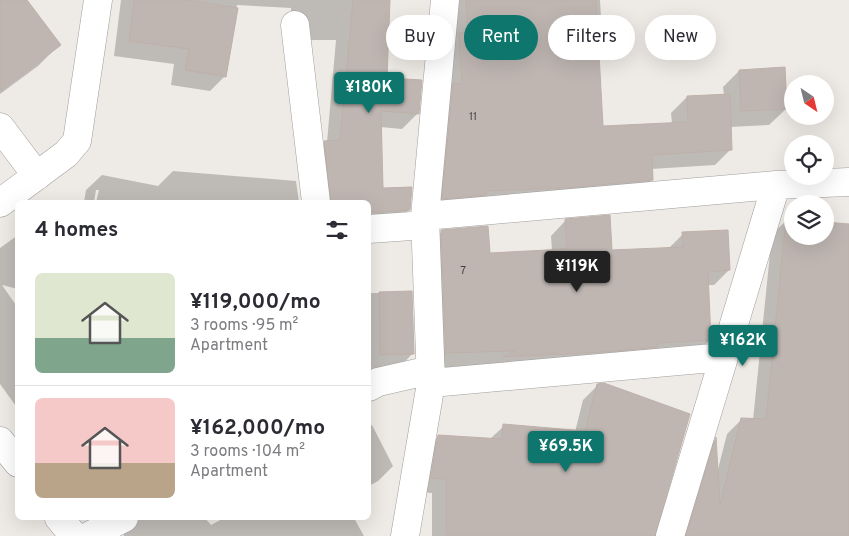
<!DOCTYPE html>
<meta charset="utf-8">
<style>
body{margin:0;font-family:Overpass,sans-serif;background:#f2f2f3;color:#2b2b33;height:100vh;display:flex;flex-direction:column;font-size:19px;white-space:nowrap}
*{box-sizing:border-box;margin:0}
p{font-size:16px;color:#7c7c81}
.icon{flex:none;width:28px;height:28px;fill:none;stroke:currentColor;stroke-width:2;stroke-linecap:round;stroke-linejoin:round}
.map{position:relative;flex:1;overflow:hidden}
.side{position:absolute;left:15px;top:200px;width:356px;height:320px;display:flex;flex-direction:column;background:#fff;border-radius:8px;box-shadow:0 5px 20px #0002}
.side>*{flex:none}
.top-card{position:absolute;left:386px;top:15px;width:388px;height:45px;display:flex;gap:10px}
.needle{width:32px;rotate:145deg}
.tools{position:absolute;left:784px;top:75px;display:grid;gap:10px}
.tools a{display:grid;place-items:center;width:50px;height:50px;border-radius:50%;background:#fff;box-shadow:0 5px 20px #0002;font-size:25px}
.price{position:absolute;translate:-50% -42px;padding:0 11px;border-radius:5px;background:#0f766e;color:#fff;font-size:16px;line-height:32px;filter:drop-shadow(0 1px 2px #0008)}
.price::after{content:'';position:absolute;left:50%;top:30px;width:15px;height:11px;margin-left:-8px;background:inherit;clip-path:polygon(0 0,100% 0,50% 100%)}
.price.on{background:#222;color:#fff}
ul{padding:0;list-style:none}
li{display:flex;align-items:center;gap:15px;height:125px;padding:0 20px}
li+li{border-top:1px solid #e1e1e2}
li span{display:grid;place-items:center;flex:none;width:140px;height:100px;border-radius:8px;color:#555}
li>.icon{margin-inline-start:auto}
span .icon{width:60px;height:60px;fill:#fffc;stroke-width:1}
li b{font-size:21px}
h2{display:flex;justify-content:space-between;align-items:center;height:60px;padding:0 20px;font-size:21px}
.pill{padding:0 18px;border-radius:22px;background:#fff;box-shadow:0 5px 20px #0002;font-size:18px;line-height:45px}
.pill.on{background:#0f766e;color:#fff}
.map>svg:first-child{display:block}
.shadow{fill:#0003}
.building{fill:#bfb6b2;stroke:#bfb0a9}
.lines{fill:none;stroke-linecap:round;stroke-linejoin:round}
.minor-casing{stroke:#9f9f9f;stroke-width:29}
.minor{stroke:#fff;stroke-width:28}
.labels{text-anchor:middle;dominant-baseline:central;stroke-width:5;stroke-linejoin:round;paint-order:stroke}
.number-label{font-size:11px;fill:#464443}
</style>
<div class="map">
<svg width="849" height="536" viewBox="0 0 849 536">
<rect width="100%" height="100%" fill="#eeeae5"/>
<path class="shadow" d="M0,0H25L59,45L38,66L0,94Z
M121,0H388L386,79L418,113L402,129L380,127L382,189L409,210L393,225L369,227V202H314L310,157L327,142L336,40H296L291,30V8L237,5L225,76L210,91L171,85L174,64L114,56Z
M450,0H600L601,18L596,22L602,128L672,124L671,113L687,97L724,95L723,87L739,71L786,109L769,125L730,127L731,149L715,165L651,169L652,180L636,195L427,214Z
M173,171L296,181L299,202H96L99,190H96L94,202H84L86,190L102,175L158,186Z
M566,220L611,252L668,249L683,234L729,270L714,285H707L710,340L695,355L431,368L427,247L442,231L489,255L552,251L551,236Z
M787,220H792V236H825V223L849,225V530L843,536H677L702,453L715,440L717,473L727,434L742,419L753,420L772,234Z
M18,235V289L2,285L18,308V409L0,384V248Z
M369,293H411L413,353L398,369H369Z
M598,385L654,536H432V493L417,492L424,451L438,437L490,439L504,426L575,432L583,400Z
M372,425L393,466L378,481L369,486V427Z
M110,518H205L211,525L224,518H354L364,536H124L123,526Z"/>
<path class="building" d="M0,0H27L61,45L0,91Z
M134,0H188L238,8L226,77L185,70L189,49L129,41Z
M353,0H390L387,78L422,80L419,114L381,111L383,188L412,187L410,210L369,213V202H331L324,141L340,140Z
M466,0H596L603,126L688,122L687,96L730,94L732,150L652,155L653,180L563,188L486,191V195L442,199L453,83L462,84L459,33L468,32Z
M785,67L787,109L741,111L739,70Z
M610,215L612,250L683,247L682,232L728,230L730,270L708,272L711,340L658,343V347L605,352L503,357L515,351L446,353L441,230L488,226L490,253L567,249L565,219Z
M786,218L792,219V236H825V222L849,224V536H686L716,437L720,505L741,418L766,419Z
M412,291L414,354L380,355L379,292Z
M604,383L690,414L655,536H446V479L431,478L438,435L502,439L503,424L585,431L597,384Z"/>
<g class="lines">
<g class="minor-casing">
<path id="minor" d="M295,25L316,202
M0,127L37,176
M0,203L66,154L77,141L98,0
M425,216L776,185L849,182
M369,229L426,225
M431,383L724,357
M369,387L378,382L431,370
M0,441L18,463
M59,518L74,536
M89,536L124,518
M405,536L431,383L425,216L445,0
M670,536L776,185"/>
</g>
<use href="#minor" class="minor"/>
</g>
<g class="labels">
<g class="number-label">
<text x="473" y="117">11</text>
<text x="463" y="271">7</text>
</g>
</g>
</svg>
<div class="tools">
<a><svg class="needle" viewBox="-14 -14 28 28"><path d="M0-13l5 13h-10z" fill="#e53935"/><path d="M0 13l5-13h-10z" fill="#7c7c81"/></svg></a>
<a><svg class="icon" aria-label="locate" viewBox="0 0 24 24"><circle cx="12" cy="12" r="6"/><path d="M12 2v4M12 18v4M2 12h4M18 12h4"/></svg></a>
<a><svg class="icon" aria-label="layers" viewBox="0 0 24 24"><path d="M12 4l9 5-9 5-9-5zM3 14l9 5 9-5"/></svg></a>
</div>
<b class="price" style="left:369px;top:114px">¥180K</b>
<b class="price on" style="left:577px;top:293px">¥119K</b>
<b class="price" style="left:743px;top:367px">¥162K</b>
<b class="price" style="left:566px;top:473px">¥69.5K</b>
<div class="top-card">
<a class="pill">Buy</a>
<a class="pill on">Rent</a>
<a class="pill">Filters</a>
<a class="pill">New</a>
</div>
<section class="side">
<h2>4 homes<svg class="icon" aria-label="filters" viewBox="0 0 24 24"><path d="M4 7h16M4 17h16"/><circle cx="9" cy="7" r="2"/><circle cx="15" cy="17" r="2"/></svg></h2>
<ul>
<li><span style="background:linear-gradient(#dfe7d0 65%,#7fa58c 0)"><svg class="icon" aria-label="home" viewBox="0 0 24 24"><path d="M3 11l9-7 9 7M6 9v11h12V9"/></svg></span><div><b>¥119,000/mo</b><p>3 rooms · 95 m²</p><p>Apartment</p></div></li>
<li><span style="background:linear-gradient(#f6c9c9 65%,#b9a48a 0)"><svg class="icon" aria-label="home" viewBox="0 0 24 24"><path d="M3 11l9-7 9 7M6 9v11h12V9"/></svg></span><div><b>¥162,000/mo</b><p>3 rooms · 104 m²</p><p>Apartment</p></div></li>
</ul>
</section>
</div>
